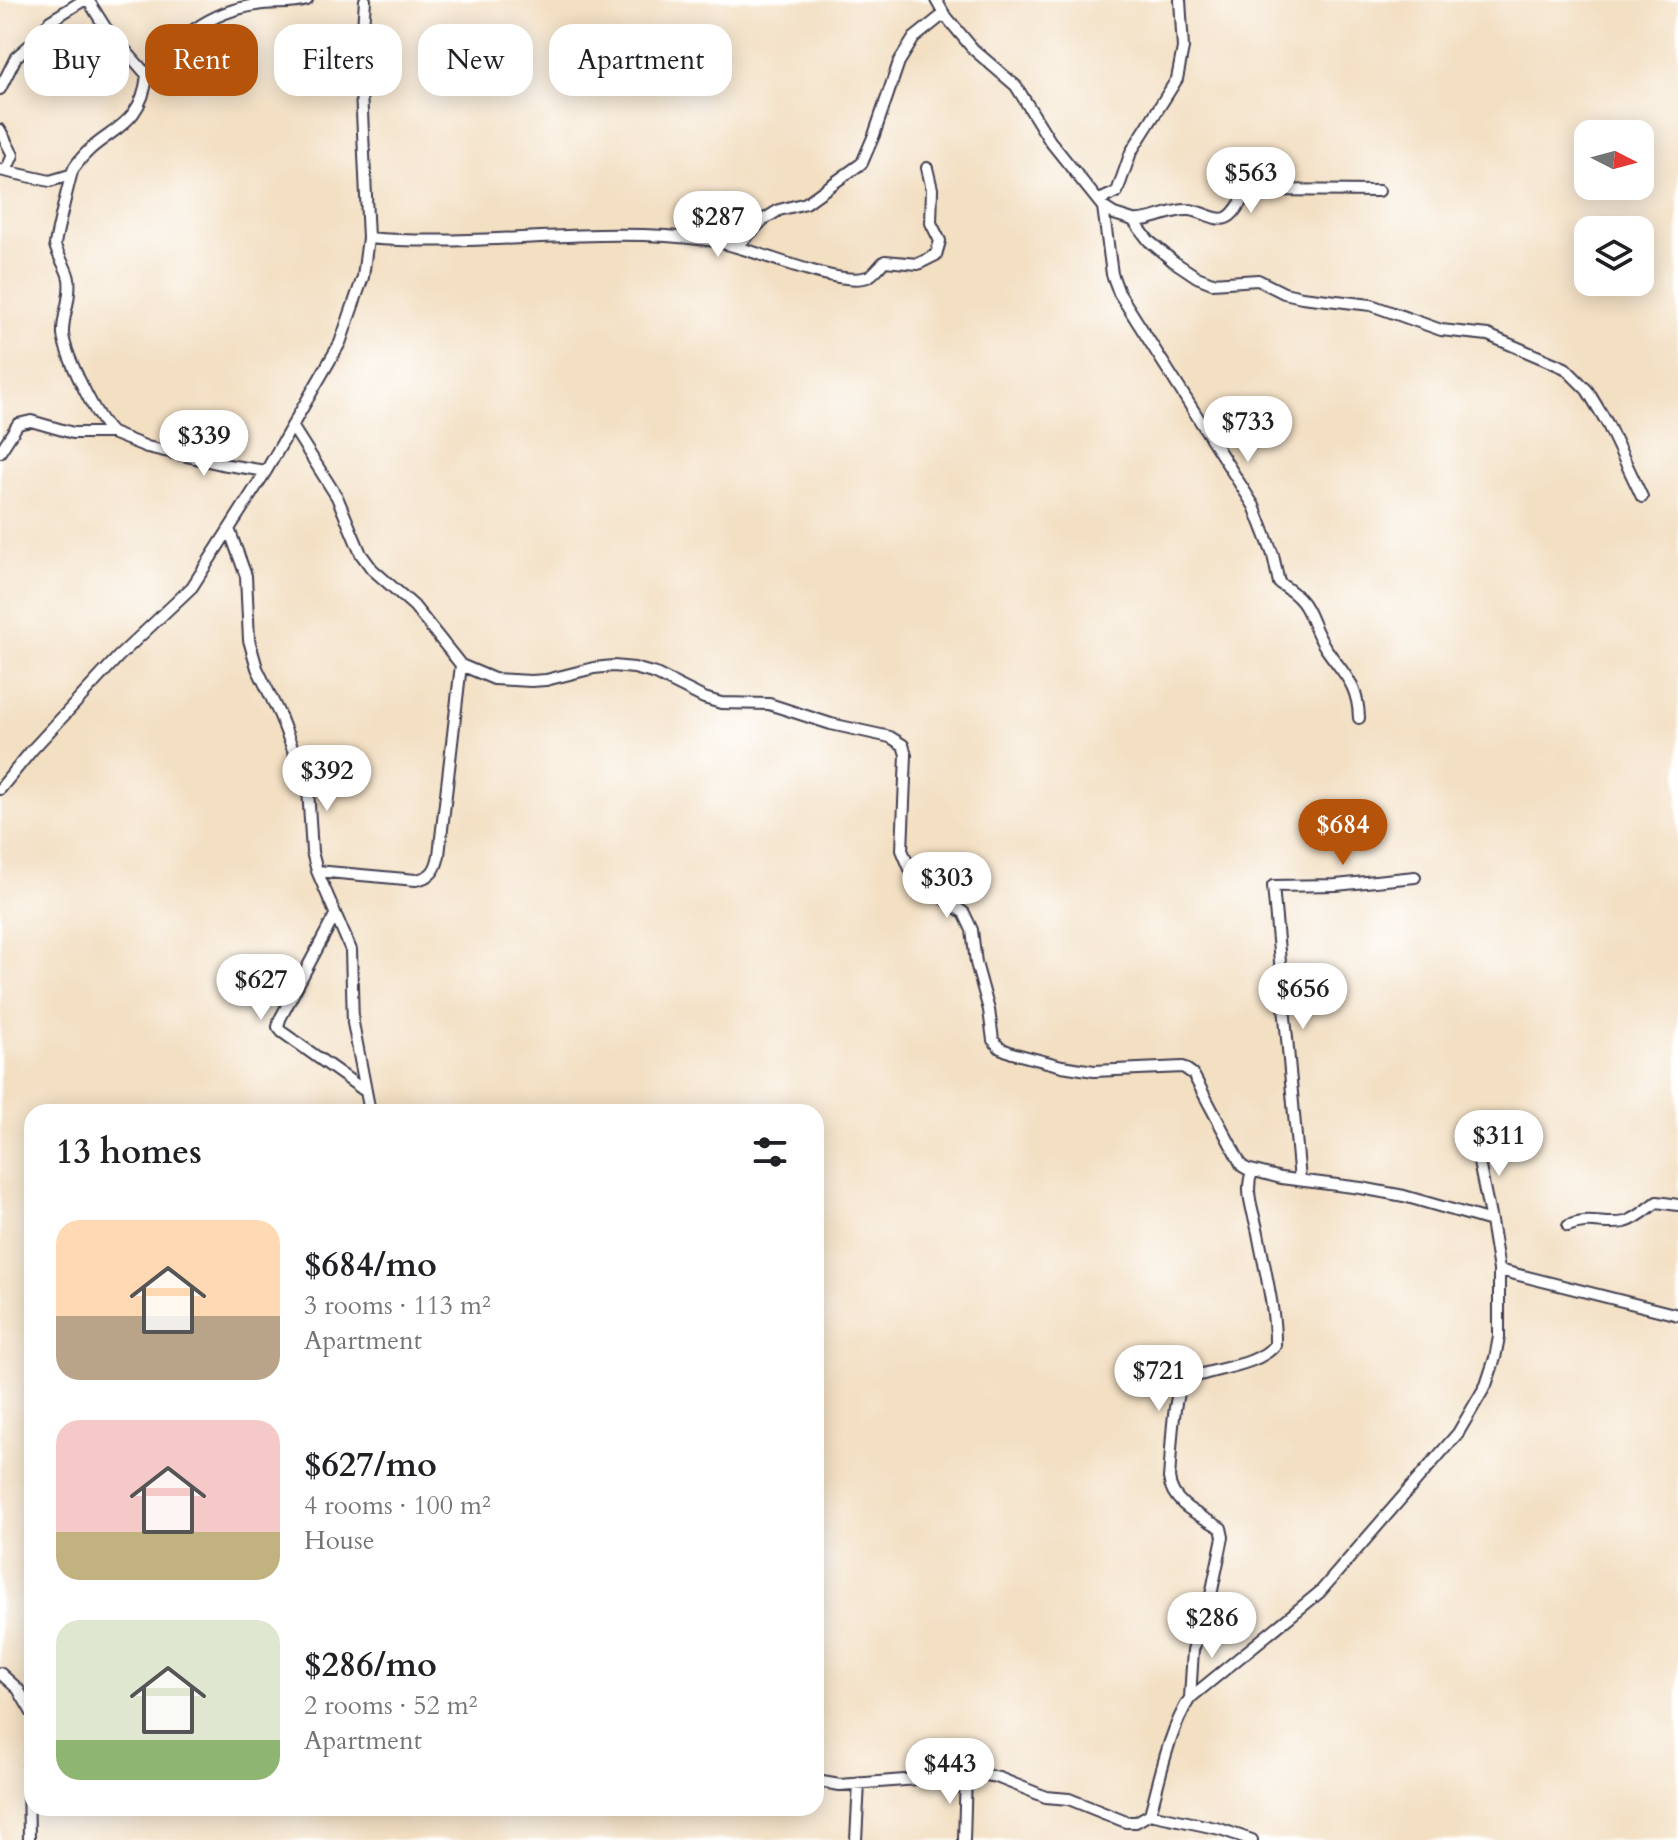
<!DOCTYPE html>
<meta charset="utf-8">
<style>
body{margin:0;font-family:Cardo,serif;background:#f6f6f6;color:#202124;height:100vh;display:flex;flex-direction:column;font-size:30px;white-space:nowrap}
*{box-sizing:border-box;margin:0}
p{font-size:26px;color:#757577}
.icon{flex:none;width:44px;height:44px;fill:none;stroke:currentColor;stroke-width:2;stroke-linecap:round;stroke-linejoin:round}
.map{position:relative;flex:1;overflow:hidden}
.panel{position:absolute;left:24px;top:1104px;width:800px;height:712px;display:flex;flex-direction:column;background:#fff;border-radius:24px;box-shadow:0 4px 20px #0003}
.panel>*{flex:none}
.guide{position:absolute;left:24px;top:24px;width:800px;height:72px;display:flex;gap:16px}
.needle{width:52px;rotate:96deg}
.tools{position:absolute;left:1574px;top:120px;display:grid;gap:16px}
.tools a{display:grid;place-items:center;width:80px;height:80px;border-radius:16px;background:#fff;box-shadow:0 4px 20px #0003;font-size:40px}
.price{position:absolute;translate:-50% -68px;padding:0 18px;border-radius:28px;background:#fff;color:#222;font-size:26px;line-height:52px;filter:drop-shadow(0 2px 4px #0008)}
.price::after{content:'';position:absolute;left:50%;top:48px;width:24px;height:18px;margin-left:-12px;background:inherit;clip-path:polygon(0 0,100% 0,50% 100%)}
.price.selected{background:#b45309;color:#fff}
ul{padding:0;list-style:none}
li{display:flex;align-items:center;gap:24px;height:200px;padding:0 32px}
li span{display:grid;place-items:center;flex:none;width:224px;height:160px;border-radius:24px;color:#555}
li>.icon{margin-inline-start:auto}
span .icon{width:96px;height:96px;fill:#fffc;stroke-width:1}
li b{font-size:34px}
h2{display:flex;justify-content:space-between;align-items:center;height:96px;padding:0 32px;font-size:34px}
.chip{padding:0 28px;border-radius:24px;background:#fff;box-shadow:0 4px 20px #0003;font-size:28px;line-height:72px}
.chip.selected{background:#b45309;color:#fff}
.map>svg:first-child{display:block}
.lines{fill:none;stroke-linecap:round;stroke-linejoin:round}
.street-casing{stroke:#413e4f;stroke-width:14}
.street{stroke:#fff;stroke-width:10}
</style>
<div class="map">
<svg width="1678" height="1840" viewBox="0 0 1678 1840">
<rect width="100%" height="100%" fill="#fff"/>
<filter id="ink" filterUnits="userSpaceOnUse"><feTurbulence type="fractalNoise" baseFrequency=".0125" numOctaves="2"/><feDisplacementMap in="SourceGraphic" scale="16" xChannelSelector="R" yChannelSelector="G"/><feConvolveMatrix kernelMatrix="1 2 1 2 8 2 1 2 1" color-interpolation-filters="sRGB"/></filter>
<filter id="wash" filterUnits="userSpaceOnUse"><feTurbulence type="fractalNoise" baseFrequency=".006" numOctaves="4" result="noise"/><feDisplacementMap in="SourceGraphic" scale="32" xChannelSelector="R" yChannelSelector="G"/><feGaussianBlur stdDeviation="1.8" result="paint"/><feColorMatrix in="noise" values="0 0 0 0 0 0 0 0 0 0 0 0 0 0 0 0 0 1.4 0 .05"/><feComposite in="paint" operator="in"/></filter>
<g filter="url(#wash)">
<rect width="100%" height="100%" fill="#f3dfc2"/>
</g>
<g filter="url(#ink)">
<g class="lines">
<g class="street-casing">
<path id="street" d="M88,0L105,27L147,75C141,133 100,128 74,168C71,171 55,241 55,245C58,257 67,267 69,279C72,298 62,316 63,334C65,355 96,418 112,433
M936,0L944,14L973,49L1016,86L1050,141L1103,207L1114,214L1133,220L1149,241L1173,261L1197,277L1212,283L1258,280L1284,293L1302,297L1371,305L1441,330L1488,335L1565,368L1587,390L1607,423L1642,497
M147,75C177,39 208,12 256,5C273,2 291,5 307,0
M0,89L16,57L38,38L50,21L84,0
M0,130L13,155L6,171
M0,170L50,181L70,175
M1099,200L1117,192L1131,152L1177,79L1183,48L1180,0
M1103,207L1112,274L1119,293L1254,506L1273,555L1279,583C1314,604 1306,617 1325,647C1343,674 1358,683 1359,718
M1133,220C1153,222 1169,209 1189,210C1200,210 1216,222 1226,218C1237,214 1241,197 1251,190L1379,191
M368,238C481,248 595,225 708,240C744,244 837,288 867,277C874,275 879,266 885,261L918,264L936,255L940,241L931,223L932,189L927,168
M737,247L763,220L779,210L806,203L862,163L874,135L899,62L914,38L944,14
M292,426L337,497L361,554L372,569L414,606L461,665L494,679L531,681L546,680L594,668L613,666L634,668L656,674L704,698L721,703L769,704L831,724L890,737L903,745L906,755L902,850L913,876L964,913L972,930L976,963L989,1010L993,1040L1000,1048L1012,1053L1062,1066L1094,1071L1183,1067L1193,1074L1242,1166L1247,1169L1281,1178L1361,1188L1404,1196L1491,1221L1499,1270L1678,1315
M0,452L18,424L31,421L73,433H112L147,447L221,464L266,471
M229,529L246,576L249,640L257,668L280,716L308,789L312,852L317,871L351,950L353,1023L370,1112
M0,789L32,750L118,657L192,587L266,471L340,343L363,277L368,238L360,70L365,0
M317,871L416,880C431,877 436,871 439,855L461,665
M335,915L280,1019L278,1027L282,1032L365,1091
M1480,1130L1475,1143L1491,1221
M1300,1180L1273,886L1336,885L1415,877
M1568,1226C1587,1217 1605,1226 1625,1222C1637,1219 1647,1209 1657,1202L1678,1205
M0,1673L18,1689L32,1713
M1190,1698L1193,1650L1210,1600L1223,1537L1221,1528C1200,1515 1172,1505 1169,1478C1171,1458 1172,1402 1181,1386C1193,1368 1254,1371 1275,1345C1276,1313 1264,1266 1258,1233C1254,1213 1244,1192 1252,1172
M816,1781L840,1785L982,1774L999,1778L1046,1797L1069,1799L1126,1822H1136L1150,1814C1161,1775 1168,1733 1190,1698L1320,1592L1458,1433L1486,1385L1495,1358L1499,1337V1270
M1150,1814L1220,1829L1252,1840
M29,1840L28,1772L32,1741
M856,1840L859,1783
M964,1840L966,1773"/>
</g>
<use href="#street" class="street"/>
</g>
</g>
</svg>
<div class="tools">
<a><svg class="needle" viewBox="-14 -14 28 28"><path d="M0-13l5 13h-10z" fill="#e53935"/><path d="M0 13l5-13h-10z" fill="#757577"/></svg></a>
<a><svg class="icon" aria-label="layers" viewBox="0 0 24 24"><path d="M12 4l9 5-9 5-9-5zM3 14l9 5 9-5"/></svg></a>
</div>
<b class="price" style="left:1251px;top:215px">$563</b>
<b class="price" style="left:718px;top:259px">$287</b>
<b class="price" style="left:1248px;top:464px">$733</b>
<b class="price" style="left:204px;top:478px">$339</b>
<b class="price" style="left:327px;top:813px">$392</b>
<b class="price selected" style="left:1343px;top:867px">$684</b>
<b class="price" style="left:947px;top:920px">$303</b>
<b class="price" style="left:261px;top:1022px">$627</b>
<b class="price" style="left:1303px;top:1031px">$656</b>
<b class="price" style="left:1499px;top:1178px">$311</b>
<b class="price" style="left:1159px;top:1413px">$721</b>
<b class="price" style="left:1212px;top:1660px">$286</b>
<b class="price" style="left:950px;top:1806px">$443</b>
<div class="guide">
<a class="chip">Buy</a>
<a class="chip selected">Rent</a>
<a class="chip">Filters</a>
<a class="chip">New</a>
<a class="chip">Apartment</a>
</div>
<section class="panel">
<h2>13 homes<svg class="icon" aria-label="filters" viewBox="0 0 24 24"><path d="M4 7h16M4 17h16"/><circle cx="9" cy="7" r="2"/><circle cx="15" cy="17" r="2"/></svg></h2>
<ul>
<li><span style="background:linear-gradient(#ffd9b3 60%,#b9a48a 0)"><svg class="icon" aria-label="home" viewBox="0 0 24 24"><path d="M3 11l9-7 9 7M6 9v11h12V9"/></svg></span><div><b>$684/mo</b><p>3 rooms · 113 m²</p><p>Apartment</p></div></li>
<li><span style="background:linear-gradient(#f6c9c9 70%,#c2b280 0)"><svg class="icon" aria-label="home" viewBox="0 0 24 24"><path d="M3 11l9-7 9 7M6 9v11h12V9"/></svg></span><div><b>$627/mo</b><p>4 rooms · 100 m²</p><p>House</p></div></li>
<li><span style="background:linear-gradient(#dfe7d0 75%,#8fb573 0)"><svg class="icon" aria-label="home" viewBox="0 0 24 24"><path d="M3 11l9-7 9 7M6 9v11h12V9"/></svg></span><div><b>$286/mo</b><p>2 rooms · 52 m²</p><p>Apartment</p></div></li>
</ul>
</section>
</div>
